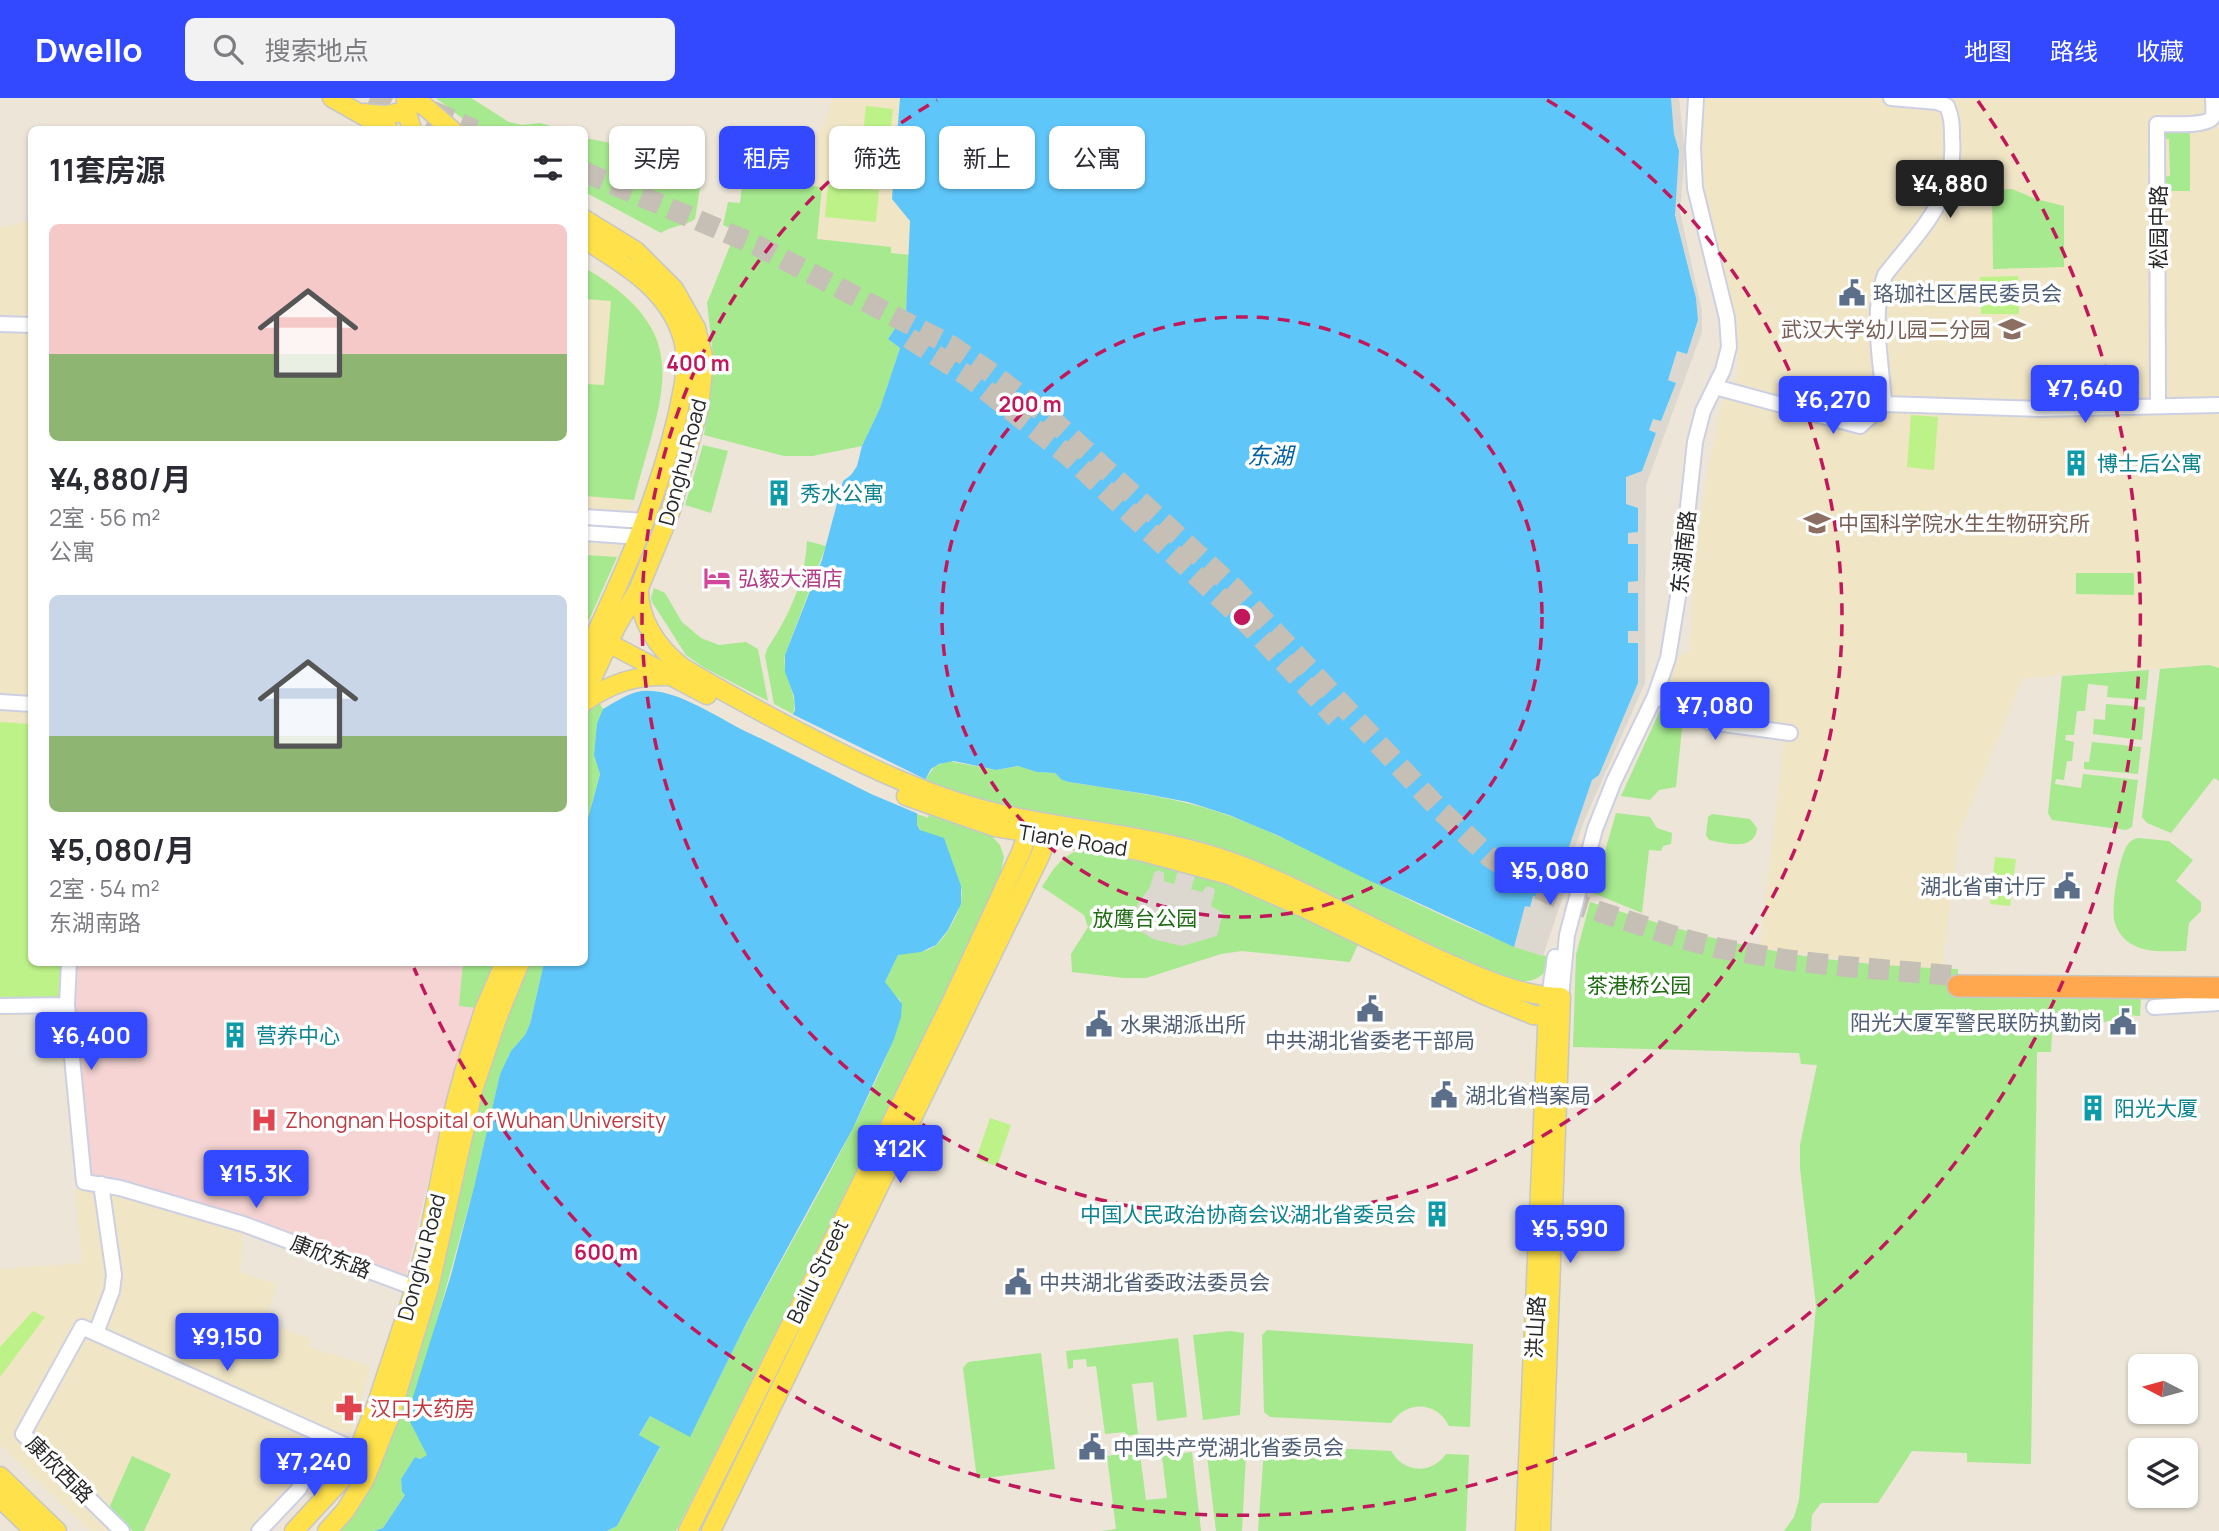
<!DOCTYPE html>
<html lang="zh">
<meta charset="utf-8">
<style>
body{margin:0;font-family:Manrope,"Noto Sans SC",sans-serif;background:#f2f2f3;color:#2b2b33;height:100vh;display:flex;flex-direction:column;font-size:26px;white-space:nowrap}
*{box-sizing:border-box;margin:0}
p{font-size:23px;color:#7c7c81}
.icon{flex:none;width:38px;height:38px;fill:none;stroke:currentColor;stroke-width:2;stroke-linecap:round;stroke-linejoin:round}
.map{position:relative;flex:1;overflow:hidden}
.sheet{position:absolute;left:28px;top:28px;width:560px;height:840px;display:flex;flex-direction:column;background:#fff;border-radius:10px;box-shadow:0 2px 5px #0004}
.sheet>*{flex:none}
.top-card{position:absolute;left:609px;top:28px;width:665px;height:63px;display:flex;gap:14px}
.needle{width:46px;rotate:276deg}
.buttons{position:absolute;left:2128px;top:1256px;display:grid;gap:14px}
.buttons a{display:grid;place-items:center;width:70px;height:70px;border-radius:10px;background:#fff;box-shadow:0 2px 5px #0004;font-size:35px}
.price{position:absolute;translate:-50% -60px;padding:0 16px;border-radius:7px;background:#3249ff;color:#fff;font-size:23px;line-height:46px;filter:drop-shadow(0 2px 4px #0008)}
.price::after{content:'';position:absolute;left:50%;top:42px;width:21px;height:16px;margin-left:-10px;background:inherit;clip-path:polygon(0 0,100% 0,50% 100%)}
.price.current{background:#222;color:#fff}
ul{padding:0;list-style:none}
li{display:grid;align-content:center;gap:14px;height:371px;padding:0 21px}
li span{display:grid;place-items:center;height:217px;border-radius:10px;color:#555}
li>.icon{margin-inline-start:auto}
span .icon{width:126px;height:126px;fill:#fffc;stroke-width:1}
li b{font-size:30px}
h2{display:flex;justify-content:space-between;align-items:center;height:84px;padding:0 21px;font-size:30px}
.tag{padding:0 24px;border-radius:10px;background:#fff;box-shadow:0 2px 5px #0004;font-size:24px;line-height:63px}
.tag.current{background:#3249ff;color:#fff}
header{display:flex;align-items:center;gap:42px;box-sizing:border-box;height:98px;padding:0 35px;background:#3249ff;color:#fff}
header strong{font-size:33px}
nav{display:flex;gap:38px;margin-inline-start:auto;font-size:24px}
.search{width:490px;height:63px;background:#f2f2f3;display:flex;align-items:center;gap:18px;box-sizing:border-box;padding:0 24px;border-radius:10px;color:#7c7c81;font-size:26px}
.map>svg:first-child{display:block}
.education{fill:#f0e5c5}
.medical{fill:#f5d4d3}
.green{fill:#a6e98e}
.pitch{fill:#bdf288}
.plaza{fill:#dcd8cf}
.water{fill:#5fc6fa}
.pier{fill:#ece5d8}
.lines{fill:none;stroke-linecap:round;stroke-linejoin:round}
.highway-tunnel{stroke:#c5bfb5;stroke-width:21;stroke-dasharray:21 10;stroke-linecap:butt}
.minor-casing{stroke:#cdd0e3;stroke-width:18}
.major-casing{stroke:#c7c7c7;stroke-width:21}
.highway-casing{stroke:#c7c7c7;stroke-width:24}
.minor{stroke:#fff;stroke-width:14}
.major{stroke:#fee14b;stroke-width:18}
.highway{stroke:#ffa850;stroke-width:21}
.ring{fill:none;stroke:#c2185b;stroke-width:3.5;stroke-dasharray:12 9}
.labels{text-anchor:middle;dominant-baseline:central;stroke-width:7;stroke-linejoin:round;paint-order:stroke}
.street-label{font-size:21px;fill:#282828;stroke:#fff}
.service-label{font-size:21px;fill:#4e5e75;stroke:#fff;text-anchor:start}
.education-label{font-size:21px;fill:#785e54;stroke:#fff;text-anchor:end}
.culture-label{font-size:21px;fill:#0d838f;stroke:#fff;text-anchor:start}
.hotel-label{font-size:21px;fill:#b23c85;stroke:#fff;text-anchor:start}
.park-label{font-size:21px;fill:#1e6b12;stroke:#fff}
.health-label{font-size:21px;fill:#be3a42;stroke:#fff;text-anchor:start}
.water-label{font-size:23px;font-style:italic;fill:#0060a4;stroke:#fff}
.centre{fill:#c2185b;stroke:#fff;stroke-width:3.5}
.ring-label{font-size:21px;text-anchor:middle;font-weight:bold;fill:#c2185b;stroke:#fff;stroke-width:7;stroke-linejoin:round;paint-order:stroke}
</style>
<header>
<strong>Dwello</strong>
<div class="search"><svg class="icon" aria-label="search" viewBox="0 0 24 24"><circle cx="10" cy="10" r="6"/><path d="M15 15l6 6"/></svg>搜索地点</div>
<nav><a>地图</a><a>路线</a><a>收藏</a></nav>
</header>
<div class="map">
<svg width="2219" height="1433" viewBox="0 0 2219 1433">
<rect width="100%" height="100%" fill="#ece5d8"/>
<path class="education" d="M832,0H900L892,101L910,123V157L890,155L891,149L817,141L822,89L743,79L747,37L813,40L820,32L828,17Z
M1704,0H2219V570L2209,567L2023,580L1958,738L1942,871L1895,868L1760,850L1784,645L1774,636L1684,626L1683,621L1663,606L1679,557L1690,553L1694,474L1709,366L1723,301H1734L1738,269L1736,222L1702,90L1700,50Z
M31,122L32,864L78,865L76,907L91,1080L75,1081L58,916L0,918V130Z
M585,170L612,186L638,209L652,228L659,245L664,270L658,309L634,402L617,459L585,531Z
M75,1090L111,1093L243,1131L240,1174L276,1186L265,1226L310,1240L309,1249L371,1268L350,1335L344,1333L334,1361L323,1377L272,1433H90L0,1347V1171L82,1165Z"/>
<path class="medical" d="M78,864L497,865L469,927L451,986L405,1182L91,1080L76,907Z"/>
<path class="green" d="M436,0H471L509,24L522,27L540,25L561,31H476Z
M2162,32H2190V93H2162V79L2170,78L2169,41H2162Z
M585,40L616,46H640L637,65L702,78L695,121C684,129 672,127 661,135L585,94Z
M743,79L822,89L817,141L891,149V155L910,157L906,214L888,241L900,250L880,310L862,348L812,358H784L704,337L714,265L707,205L736,133L723,127L728,104L740,105Z
M2012,91L2036,101L2064,108V169L1993,171L1992,92Z
M585,170C699,237 661,295 634,402L585,398V286L604,287L611,203L586,201Z
M703,347L728,353L711,415L685,407Z
M807,443L826,448L785,557C781,578 799,595 793,616L774,606L765,558L767,551C789,518 805,484 807,443Z
M585,457L617,459L585,531L584,457Z
M2076,475H2134V497L2076,496Z
M654,490L665,495L682,524L701,540L719,547L746,544L758,551L768,603L703,569L686,557L652,504L651,500Z
M2209,567L2219,570V683L2214,680L2171,735L2147,725L2142,719L2160,571Z
M2149,572L2146,602L2107,599L2108,588L2088,586L2085,613H2077L2074,637H2066L2065,642L2074,644L2072,663H2067L2064,682L2056,681L2055,686L2081,690L2083,676L2138,682L2132,729L2126,732L2052,722L2048,715L2062,578Z
M598,602L603,611L597,625L594,657L600,675L585,732V624L586,608Z
M1663,606L1683,621L1676,689L1659,692L1650,702L1621,698Z
M2106,606L2145,609L2142,642L2093,636L2094,621L2105,622Z
M2092,644L2141,649L2138,676L2084,671V664H2089Z
M949,663L996,672L1020,668L1037,674L1055,675L1062,682L1069,684C1123,693 1178,699 1230,718C1340,759 1439,827 1552,860C1545,883 1529,885 1508,883L1180,740L1147,733L1070,723L937,692L939,687L925,682L935,668Z
M930,713L989,735L1000,747L1004,759L997,790L941,906L676,1433H607L617,1428L660,1350L639,1338L650,1318L690,1338C710,1300 728,1261 748,1223C773,1176 913,939 900,902L887,890L885,884L898,857C908,854 921,855 930,851C945,845 966,806 961,790C957,776 927,742 917,727V716L928,720Z
M1616,715L1650,719L1657,730L1672,735L1671,746L1663,748L1661,753L1649,752L1642,815L1593,795Z
M1712,716L1750,721L1757,730C1755,754 1725,745 1709,742L1706,737L1708,719Z
M2138,740L2169,743L2193,762L2176,783L2201,804V813L2189,825L2186,853C2167,853 2143,856 2127,843C2122,839 2117,832 2115,825C2110,812 2119,756 2129,745C2131,742 2135,741 2138,740Z
M1083,752L1110,753L1232,785L1359,844L1350,864L1242,853L1221,856L1146,880H1124L1072,874L1071,856L1088,829L1084,817L1042,789C1053,772 1062,755 1083,752Z
M1590,804C1641,820 1692,836 1745,847C1814,862 1887,869 1958,871V898L2141,899L2140,918L2128,917L2081,931L2052,935L2051,954H2037L2031,1366L1967,1364V1355L1912,1353L1878,1405H1821L1812,1417L1811,1433H1784L1794,1419L1799,1402L1816,1208L1800,1070V1047L1817,967L1801,966L1799,955L1573,949L1576,857Z
M463,865H497L477,910L459,908Z
M526,865H544L530,926L525,937L511,953L500,976L474,1089L434,1233L428,1357L420,1361L415,1359L401,1381L402,1394L405,1397L383,1430L374,1433H339L379,1369L399,1315L478,992Z
M1267,1232L1473,1246L1470,1329L1449,1328C1436,1302 1406,1303 1391,1325L1270,1319L1264,1314L1262,1237Z
M1230,1233L1244,1235L1240,1317L1203,1322L1193,1237Z
M1178,1240L1187,1319L1157,1323L1153,1284L1132,1286L1138,1336L1126,1338L1125,1334L1105,1336L1096,1268L1087,1269L1086,1261L1073,1262V1270L1068,1271L1066,1253Z
M1041,1255L1055,1371L977,1381L963,1270L968,1264Z
M1235,1345L1239,1346L1246,1356L1242,1433H1216L1206,1349Z
M1269,1347L1391,1353C1404,1375 1431,1377 1446,1356L1469,1357L1466,1433H1258L1264,1352Z
M1139,1349L1146,1402L1167,1400L1162,1358L1192,1354L1201,1433H1101L1116,1431L1107,1358L1128,1355V1350Z
M132,1358L171,1376L144,1433H133L109,1410Z"/>
<path class="pitch" d="M866,8L893,11L888,59L861,57Z
M828,87L879,92L876,124L825,119Z
M2018,178L2019,216H1981L1980,179Z
M1911,317L1938,319L1934,372L1907,369Z
M0,624L31,626L32,864L64,865L62,903L0,904Z
M1995,759L2016,761L2010,808L1990,806Z
M990,1020L1011,1027L997,1068L976,1061Z
M33,1213L45,1219L0,1279V1249Z"/>
<path class="plaza" d="M1671,0H1679L1685,55L1680,114L1702,213V234L1646,387L1645,585L1584,723L1573,755L1569,780L1543,858L1514,849L1525,808L1533,797L1558,781L1592,681L1599,677L1638,585V545H1628V533L1638,532V495H1628V483L1637,446H1628V434H1637L1626,406V378L1656,335L1649,332L1653,320L1661,323L1676,285L1667,282L1677,253L1687,256L1698,222L1696,200L1674,111L1679,53L1674,36Z
M1158,772L1164,775V783L1174,786L1178,773L1195,778L1191,791L1202,794L1207,788L1214,790L1215,793L1211,808L1223,815L1217,838L1182,848L1153,841L1142,834L1137,825V807L1150,789L1154,775Z"/>
<path class="water" d="M900,0H1671L1674,36L1679,53L1675,117L1696,200L1698,222L1687,256L1677,253L1668,282L1676,285L1661,323L1653,321L1649,332L1656,335L1642,373L1626,379V406L1638,410V434L1628,435V446H1638V483L1628,484V495H1638V533H1628V545H1638V585L1599,677L1592,682L1558,781L1552,784L1548,801L1533,798L1530,809L1525,808L1514,849L1364,780L1277,737L1229,717L1188,704L1146,696L1069,684L1062,682L1055,675L1037,674L1018,668L996,672L954,663L939,666L931,671L925,682L917,716V727L920,732L944,740L961,788V806L948,832L936,847L921,854L898,857L885,884L902,906L901,919L894,941L853,1030L747,1224L690,1339L650,1318L639,1337L660,1349L617,1428L607,1433H374L383,1430L405,1397L402,1394L401,1381L415,1359L420,1361L427,1357L407,1318L451,1177L474,1089L500,976L511,953L525,937L530,926L544,865L584,864L585,732L600,676L594,657L597,625L603,611C613,605 626,597 637,594C677,585 730,631 768,643L791,620L795,612L794,598L785,574V557L822,462L843,383L851,377L857,368L862,348L880,310L900,250L888,241L906,214L910,123L892,101Z"/>
<path class="pier" d="M790,615L929,683L921,717L871,696L762,641L764,638H771Z"/>
<g class="lines">
<path class="highway-tunnel" d="M370,0L442,32
M432,13L475,32
M584,74L756,147L950,247L987,272L1048,318L1234,490L1438,710L1490,759L1535,789L1561,801L1680,840L1718,850L1788,862L1841,868L1958,878
M909,240L969,279L1070,359L1250,528L1336,620"/>
<g class="minor-casing">
<path id="minor" d="M0,226L32,227
M1715,289L1860,328L1884,306L2038,311L2219,307
M1884,306C1882,265 1870,216 1885,177C1919,133 1957,100 1952,40C1952,29 1952,19 1947,8L1937,4L1891,0
M2158,308L2157,26C2168,26 2211,29 2213,18C2214,13 2213,5 2213,0
M584,419L646,423
M584,435L640,439
M1655,598L1709,624L1790,635
M0,604L32,606
M69,864L67,907L84,1084L120,1090L243,1126L415,1190
M1549,899L1555,859
M1561,899L1567,837L1595,731L1614,683L1655,598L1668,560L1679,492L1695,344L1703,313L1723,272L1729,249L1727,220L1695,90L1693,50L1696,0
M0,908L67,907
M2154,909L2219,905
M96,1235L112,1193L114,1177L101,1086
M122,1433L23,1336L82,1229L358,1353
M259,1433L299,1391L323,1337"/>
</g>
<g class="major-casing">
<path id="major" d="M332,0L389,32
M415,0L452,32
M364,15C379,17 391,19 406,11V0
M412,32L406,11L415,6
M584,121L636,153L674,191L696,230L704,262L699,310L670,415L639,490L616,529L584,598
M584,141C623,166 665,189 681,235C691,263 683,291 677,319C656,407 622,480 584,561
M639,490C638,522 658,550 682,569C716,590 752,609 788,628C855,663 923,697 997,715C1078,734 1161,737 1240,767C1310,794 1376,833 1445,864C1482,880 1520,898 1561,899L1541,1433
M595,538L707,597
M584,604C610,586 635,577 666,578
M906,698L995,729L1140,753L1229,777L1302,809L1484,897L1533,917L1560,920
M0,1378L57,1433
M0,1400L34,1433
M294,1433L344,1379L358,1353L377,1305L415,1190L429,1136L455,1007L464,974L484,912L505,864
M327,1433L345,1413L365,1381L390,1318L429,1190L474,989L498,918L520,864
M688,1433L950,907L1021,754L1031,726
M711,1433L1040,758L1050,730
M1525,1433L1548,909"/>
</g>
<g class="highway-casing">
<path id="highway" d="M1958,888L2219,890"/>
</g>
<use href="#minor" class="minor"/>
<use href="#major" class="major"/>
<use href="#highway" class="highway"/>
</g>
<g class="ring">
<circle cx="1242" cy="519" r="300"/>
<path d="M1547 2A600 600 0 1 1 937 2"/>
<path d="M1978 3A899 899 0 1 1 414 870"/>
</g>
<defs>
<g id="civic-bare" transform="scale(2.1)"><path d="M-.6-6.5H3V-4.5H.6V-3L4-1V1h2V6H-6V1h2V-1L-.6-3ZM-1.2 2.5V6h2.4V2.5Z" fill="#5c6f8a" stroke="#fff" stroke-width="2.5" paint-order="stroke"/></g>
<g id="school-bare" transform="scale(2.1)"><path d="M0-5L7-2L0 1L-7-2ZM-4 1L0 2.5L4 1V4Q0 6-4 4Z" fill="#8d6e63" stroke="#fff" stroke-width="2.5" paint-order="stroke"/></g>
<g id="building-bare" transform="scale(2.1)"><path d="M-4-6H4V6H1V3H-1V6H-4ZM-2.5-4.3h1.7v1.8h-1.7ZM.8-4.3h1.7v1.8H.8ZM-2.5-1h1.7V.8h-1.7ZM.8-1h1.7V.8H.8Z" fill="#0f9aa8" stroke="#fff" stroke-width="2.5" paint-order="stroke"/></g>
<g id="university-bare" transform="scale(2.1)"><path d="M0-5L7-2L0 1L-7-2ZM-4 1L0 2.5L4 1V4Q0 6-4 4Z" fill="#8d6e63" stroke="#fff" stroke-width="2.5" paint-order="stroke"/></g>
<g id="hotel-bare" transform="scale(2.1)"><path d="M-6-4.5h1.5V1H6V5H4.5V3h-9V5H-6ZM-4 0a1.8 1.8 0 1 1 3.6 0ZM.5 0V-2.5h3Q6-2.5 6 0Z" fill="#d1479c" stroke="#fff" stroke-width="2.5" paint-order="stroke"/></g>
<g id="hospital-bare" transform="scale(2.1)"><path d="M-5-5h3v3.5h4V-5h3V5h-3V1.5h-4V5h-3Z" fill="#e0444e" stroke="#fff" stroke-width="2.5" paint-order="stroke"/></g>
<g id="pharmacy-bare" transform="scale(2.1)"><path d="M-2-6h4v4h4v4h-4v4h-4v-4h-4v-4h4Z" fill="#e0444e" stroke="#fff" stroke-width="2.5" paint-order="stroke"/></g>
</defs>
<g fill-rule="evenodd">
<use href="#civic-bare" x="1852" y="195"/>
<use href="#school-bare" x="2012" y="231"/>
<use href="#building-bare" x="2076" y="365"/>
<use href="#building-bare" x="779" y="395"/>
<use href="#university-bare" x="1817" y="425"/>
<use href="#hotel-bare" x="717" y="480"/>
<use href="#civic-bare" x="2067" y="788"/>
<use href="#civic-bare" x="1370" y="911"/>
<use href="#civic-bare" x="2123" y="924"/>
<use href="#civic-bare" x="1099" y="926"/>
<use href="#building-bare" x="235" y="937"/>
<use href="#civic-bare" x="1444" y="997"/>
<use href="#building-bare" x="2093" y="1010"/>
<use href="#hospital-bare" x="264" y="1022"/>
<use href="#building-bare" x="1437" y="1116"/>
<use href="#civic-bare" x="1018" y="1184"/>
<use href="#pharmacy-bare" x="349" y="1310"/>
<use href="#civic-bare" x="1092" y="1349"/>
</g>
<g class="labels">
<g class="street-label">
<text transform="translate(2158 129) rotate(-90)">松园中路</text>
<text transform="translate(682 364) rotate(-75)">Donghu Road</text>
<text transform="translate(1683 454) rotate(-84)">东湖南路</text>
<text transform="translate(1073 742) rotate(9)">Tian'e Road</text>
<text transform="translate(331 1158) rotate(21)">康欣东路</text>
<text transform="translate(421 1159) rotate(-75)">Donghu Road</text>
<text transform="translate(817 1173) rotate(-64)">Bailu Street</text>
<text transform="translate(1535 1229) rotate(-87)">洪山路</text>
<text transform="translate(60 1371) rotate(45)">康欣西路</text>
</g>
<g class="service-label">
<text x="1873" y="195">珞珈社区居民委员会</text>
<text x="2046" y="788" text-anchor="end">湖北省审计厅</text>
<text x="2102" y="924" text-anchor="end">阳光大厦军警民联防执勤岗</text>
<text x="1120" y="926">水果湖派出所</text>
<text x="1370" y="942" text-anchor="middle">中共湖北省委老干部局</text>
<text x="1465" y="997">湖北省档案局</text>
<text x="1039" y="1184">中共湖北省委政法委员会</text>
<text x="1113" y="1349">中国共产党湖北省委员会</text>
</g>
<g class="education-label">
<text x="1991" y="231">武汉大学幼儿园二分园</text>
<text x="1838" y="425" text-anchor="start">中国科学院水生生物研究所</text>
</g>
<g class="culture-label">
<text x="2097" y="365">博士后公寓</text>
<text x="800" y="395">秀水公寓</text>
<text x="256" y="937">营养中心</text>
<text x="2114" y="1010">阳光大厦</text>
<text x="1416" y="1116" text-anchor="end">中国人民政治协商会议湖北省委员会</text>
</g>
<g class="hotel-label">
<text x="738" y="480">弘毅大酒店</text>
</g>
<g class="park-label">
<text x="1145" y="820">放鹰台公园</text>
<text x="1639" y="887">茶港桥公园</text>
</g>
<g class="health-label">
<text x="285" y="1022">Zhongnan Hospital of Wuhan University</text>
<text x="370" y="1310">汉口大药房</text>
</g>
<g class="water-label">
<text x="1270" y="357">东湖</text>
</g>
</g>
<circle cx="1242" cy="519" r="10" class="centre"/>
<g class="ring-label">
<text x="698" y="273">400 m</text>
<text x="1030" y="314">200 m</text>
<text x="606" y="1162">600 m</text>
</g>
</svg>
<div class="buttons">
<a><svg class="needle" viewBox="-14 -14 28 28"><path d="M0-13l5 13h-10z" fill="#e53935"/><path d="M0 13l5-13h-10z" fill="#7c7c81"/></svg></a>
<a><svg class="icon" aria-label="layers" viewBox="0 0 24 24"><path d="M12 4l9 5-9 5-9-5zM3 14l9 5 9-5"/></svg></a>
</div>
<b class="price current" style="left:1950px;top:122px">¥4,880</b>
<b class="price" style="left:2085px;top:327px">¥7,640</b>
<b class="price" style="left:1833px;top:338px">¥6,270</b>
<b class="price" style="left:1715px;top:644px">¥7,080</b>
<b class="price" style="left:1550px;top:809px">¥5,080</b>
<b class="price" style="left:91px;top:974px">¥6,400</b>
<b class="price" style="left:900px;top:1087px">¥12K</b>
<b class="price" style="left:256px;top:1112px">¥15.3K</b>
<b class="price" style="left:1570px;top:1167px">¥5,590</b>
<b class="price" style="left:227px;top:1275px">¥9,150</b>
<b class="price" style="left:314px;top:1400px">¥7,240</b>
<div class="top-card">
<a class="tag">买房</a>
<a class="tag current">租房</a>
<a class="tag">筛选</a>
<a class="tag">新上</a>
<a class="tag">公寓</a>
</div>
<section class="sheet">
<h2>11套房源<svg class="icon" aria-label="filters" viewBox="0 0 24 24"><path d="M4 7h16M4 17h16"/><circle cx="9" cy="7" r="2"/><circle cx="15" cy="17" r="2"/></svg></h2>
<ul>
<li><span style="background:linear-gradient(#f6c9c9 60%,#8fb573 0)"><svg class="icon" aria-label="home" viewBox="0 0 24 24"><path d="M3 11l9-7 9 7M6 9v11h12V9"/></svg></span><div><b>¥4,880/月</b><p>2室 · 56 m²</p><p>公寓</p></div></li>
<li><span style="background:linear-gradient(#c9d6e8 65%,#8fb573 0)"><svg class="icon" aria-label="home" viewBox="0 0 24 24"><path d="M3 11l9-7 9 7M6 9v11h12V9"/></svg></span><div><b>¥5,080/月</b><p>2室 · 54 m²</p><p>东湖南路</p></div></li>
</ul>
</section>
</div>
